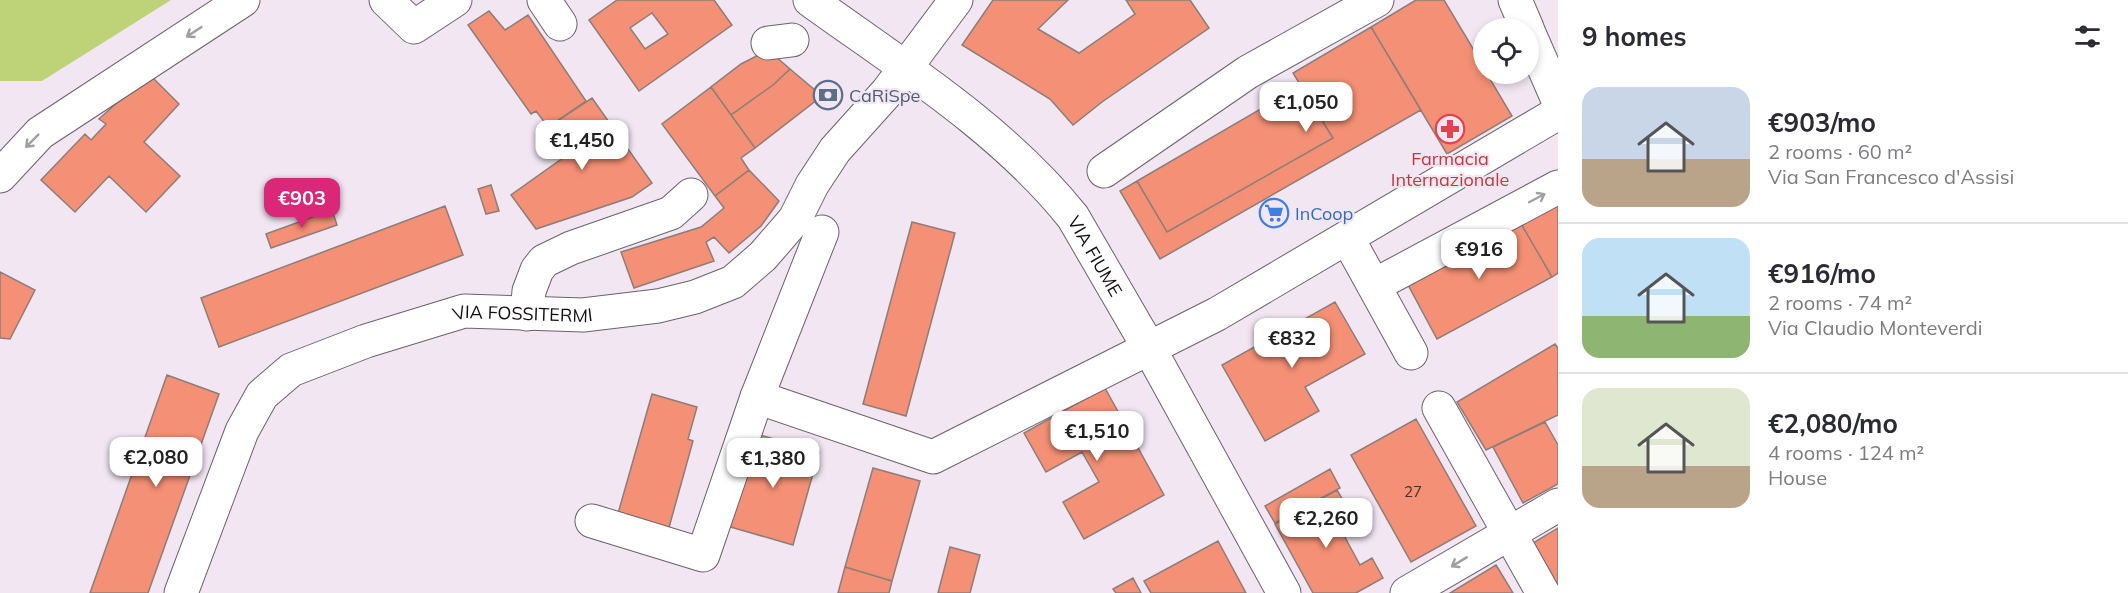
<!DOCTYPE html>
<meta charset="utf-8">
<style>
body{margin:0;font-family:Mulish,sans-serif;background:#f7f7f7;color:#2b2b33;height:100vh;display:flex;flex-direction:column;font-size:22px;white-space:nowrap}
*{box-sizing:border-box;margin:0}
p{font-size:20px;color:#7c7c81}
.icon{flex:none;width:33px;height:33px;fill:none;stroke:currentColor;stroke-width:2;stroke-linecap:round;stroke-linejoin:round}
.map{position:relative;flex:1;overflow:hidden}
.details{display:flex;flex-direction:column;background:#fff;width:570px}
.details>*{flex:none}
.controls{position:absolute;left:1473px;top:18px;display:grid;gap:12px}
.controls a{display:grid;place-items:center;width:66px;height:66px;border-radius:50%;background:#fff;box-shadow:0 3px 9px #0003;font-size:30px}
.price{position:absolute;translate:-50% -51px;padding:0 14px;border-radius:12px;background:#fff;color:#222;font-size:20px;line-height:39px;filter:drop-shadow(0 2px 3px #0008)}
.price::after{content:'';position:absolute;left:50%;top:36px;width:18px;height:14px;margin-left:-9px;background:inherit;clip-path:polygon(0 0,100% 0,50% 100%)}
.price.active{background:#db2777;color:#fff}
ul{padding:0;list-style:none}
li{display:flex;align-items:center;gap:18px;height:150px;padding:0 24px}
li+li{border-top:2px solid #e1e1e2}
li span{display:grid;place-items:center;flex:none;width:168px;height:120px;border-radius:18px;color:#555}
li>.icon{margin-inline-start:auto}
span .icon{width:72px;height:72px;fill:#fffc;stroke-width:1}
li b{font-size:26px}
h2{display:flex;justify-content:space-between;align-items:center;height:72px;padding:0 24px;font-size:26px}
main{display:flex;flex:1;min-height:0}
.map>svg:first-child{display:block}
.green{fill:#bed378}
.building{fill:#f49075;stroke:#8d7d79;stroke-width:1.5;fill-rule:evenodd}
.lines{fill:none;stroke-linecap:round;stroke-linejoin:round}
.minor-casing{stroke:#6b626c;stroke-width:35}
.major-casing{stroke:#6b626c;stroke-width:35}
.minor{stroke:#fff;stroke-width:33}
.major{stroke:#fff;stroke-width:33}
.oneway{stroke:#a19fa1}
.labels{text-anchor:middle;dominant-baseline:central;stroke-width:4.5;stroke-linejoin:round;paint-order:stroke}
.number-label{font-size:15px;fill:#4b2f2c}
.service-label{font-size:18px;fill:#4e5e75;stroke:#f1e6f2;text-anchor:start}
.health-label{font-size:18px;fill:#be3a42;stroke:#f1e6f2}
.shop-label{font-size:18px;fill:#366cbe;stroke:#f1e6f2;text-anchor:start}
.street-label{font-size:18px;fill:#130f13;stroke:#f1e6f2}
</style>
<main>
<div class="map">
<svg width="1558" height="593" viewBox="0 0 1558 593">
<rect width="100%" height="100%" fill="#f1e6f2"/>
<path class="green" d="M0,0H171L42,81H0Z"/>
<path class="building" d="M617,0H714L732,25L639,91L589,20ZM652,13L668,34L645,49L630,28Z
M993,0H1068L1038,29L1079,53L1135,14L1126,0H1190L1209,28L1102,102L1073,125L1050,99L962,45Z
M1416,0H1444L1484,67V74H1487L1512,116L1447,154L1371,27Z
M489,11L505,30L528,15L586,101L548,127L536,111L531,114L468,25Z
M1371,27L1421,110L1160,259L1120,191L1137,181L1167,232L1333,138L1293,73Z
M768,50L790,69L773,85L731,115L711,87L741,64Z
M790,69L822,96L755,148L731,115L773,85Z
M149,74L179,104L144,142L180,176L146,212L109,176L75,212L41,180L85,134L91,140L106,124L99,119Z
M1300,86L1333,138L1167,232L1137,181Z
M711,87L755,148L741,158L749,170L715,196L662,124Z
M592,98L652,183L632,197L536,229L511,195L567,155L548,127Z
M749,170L779,201L761,226L729,253L714,237L706,242L714,261L634,288L621,252L701,227L724,208L715,196Z
M491,185L499,211L486,214L478,189Z
M1558,202V273L1552,277L1520,222Z
M445,206L463,255L219,347L201,298Z
M332,210L337,225L271,248L266,234Z
M912,222L955,233L906,416L863,404Z
M1520,222L1552,277L1437,339L1407,283Z
M0,272L35,290L10,339L0,338Z
M1335,302L1365,354L1305,387L1319,411L1265,441L1222,365Z
M1555,344L1558,348V415L1486,450L1457,402Z
M167,375L219,394L148,593H90Z
M1105,388L1164,495L1084,539L1063,502L1099,482L1082,452L1046,472L1024,433Z
M652,394L697,407L688,439L693,441L668,531L617,517Z
M1416,419L1476,526L1411,562L1351,455Z
M1545,422L1558,445V484L1523,503L1493,447Z
M753,433L819,452L793,545L727,526Z
M873,468L920,481L892,581L845,567Z
M1330,469L1340,488L1275,523L1265,506Z
M1337,490L1348,509L1334,517L1360,565L1372,558L1383,578L1356,593H1313L1275,524Z
M1558,528V586L1533,543Z
M1218,541L1246,593H1151L1144,581Z
M950,547L980,555L970,593H938Z
M1496,565L1513,593H1450Z
M845,567L892,581L889,593H838Z
M1133,578L1141,593H1116L1113,589Z"/>
<g class="lines">
<g class="minor-casing">
<g id="minor">
<path d="M386,0L414,27L455,0"/>
<path d="M544,0L560,24"/>
<path d="M1515,0L1527,28"/>
<path d="M1528,31L1558,100"/>
<path d="M768,43L792,40"/>
<path d="M1104,171L1248,72L1377,0"/>
<path d="M0,176L40,133L243,0"/>
<path d="M1348,239L1411,353"/>
<path d="M1375,285L1558,187"/>
<path d="M527,314L529,291L537,270L544,261L571,248L671,213L691,195"/>
<path d="M757,397L933,457L1217,314L1558,113"/>
<path d="M1439,408L1543,593"/>
<path d="M592,521L703,555L757,397L822,232"/>
<path id="s1" d="M181,593L242,431L262,395L291,370L366,341L464,311L583,315L658,306L695,297L733,282L763,256L795,219L812,185L835,150L888,91L956,0"/>
<path d="M1407,593L1558,505"/>
</g>
</g>
<g class="major-casing">
<g id="major">
<path id="s2" d="M810,0C900,65 1003,129 1073,217L1149,348L1284,593"/>
</g>
</g>
<use href="#minor" class="minor"/>
<use href="#major" class="major"/>
</g>
<defs><path id="oneway-shaft" d="M-6 0H5M1.5-3L5.5 0L1.5 3" fill="none" stroke-width="1.6" stroke-linecap="round" stroke-linejoin="round" transform="scale(1.5)"/></defs>
<g class="oneway">
<use href="#oneway-shaft" transform="translate(194 32) rotate(147)"/>
<use href="#oneway-shaft" transform="translate(32 141) rotate(135)"/>
<use href="#oneway-shaft" transform="translate(1537 198) rotate(-28)"/>
<use href="#oneway-shaft" transform="translate(1459 562) rotate(149)"/>
</g>
<defs>
<g id="bank-ring" transform="scale(1.5)"><circle r="9.5" fill="#f1e6f2" stroke="#5c6f8a" stroke-width="1.5"/><path d="M-6-4H6V4H-6ZM0-2.3a2.3 2.3 0 1 0 0 4.6a2.3 2.3 0 1 0 0-4.6Z" fill="#5c6f8a"/></g>
<g id="pharmacy-ring" transform="scale(1.5)"><circle r="9.5" fill="#f1e6f2" stroke="#e0444e" stroke-width="1.5"/><path d="M-2-6h4v4h4v4h-4v4h-4v-4h-4v-4h4Z" fill="#e0444e"/></g>
<g id="supermarket-ring" transform="scale(1.5)"><circle r="9.5" fill="#f1e6f2" stroke="#3f7fe0" stroke-width="1.5"/><path d="M-6-5.5h2.5l.6 2H6L4.5 2H-2.5L-4.4-4H-6ZM-1.5 3.2a1.3 1.3 0 1 0 .1 0ZM3 3.2a1.3 1.3 0 1 0 .1 0Z" fill="#3f7fe0"/></g>
</defs>
<g fill-rule="evenodd">
<use href="#bank-ring" x="828" y="95"/>
<use href="#pharmacy-ring" x="1450" y="129"/>
<use href="#supermarket-ring" x="1274" y="213"/>
</g>
<g class="labels">
<g class="number-label">
<text x="1413" y="491">27</text>
</g>
<g class="service-label">
<text x="849" y="95">CaRiSpe</text>
</g>
<g class="health-label">
<text x="1450" y="158">Farmacia<tspan x="1450" dy="21">Internazionale</tspan></text>
</g>
<g class="shop-label">
<text x="1295" y="213">InCoop</text>
</g>
<g class="street-label">
<text stroke="none"><textPath href="#s2" startOffset="387">VIA FIUME</textPath></text>
<text stroke="none"><textPath href="#s1" startOffset="494">VIA FOSSITERMI</textPath></text>
</g>
</g>
</svg>
<div class="controls">
<a><svg class="icon" aria-label="locate" viewBox="0 0 24 24"><circle cx="12" cy="12" r="6"/><path d="M12 2v4M12 18v4M2 12h4M18 12h4"/></svg></a>
</div>
<b class="price" style="left:1306px;top:133px">€1,050</b>
<b class="price" style="left:582px;top:171px">€1,450</b>
<b class="price active" style="left:302px;top:229px">€903</b>
<b class="price" style="left:1479px;top:280px">€916</b>
<b class="price" style="left:1292px;top:369px">€832</b>
<b class="price" style="left:1097px;top:462px">€1,510</b>
<b class="price" style="left:156px;top:488px">€2,080</b>
<b class="price" style="left:773px;top:489px">€1,380</b>
<b class="price" style="left:1326px;top:549px">€2,260</b>
</div>
<section class="details">
<h2>9 homes<svg class="icon" aria-label="filters" viewBox="0 0 24 24"><path d="M4 7h16M4 17h16"/><circle cx="9" cy="7" r="2"/><circle cx="15" cy="17" r="2"/></svg></h2>
<ul>
<li><span style="background:linear-gradient(#c9d6e8 60%,#b9a48a 0)"><svg class="icon" aria-label="home" viewBox="0 0 24 24"><path d="M3 11l9-7 9 7M6 9v11h12V9"/></svg></span><div><b>€903/mo</b><p>2 rooms · 60 m²</p><p>Via San Francesco d'Assisi</p></div></li>
<li><span style="background:linear-gradient(#bfe0f5 65%,#8fb573 0)"><svg class="icon" aria-label="home" viewBox="0 0 24 24"><path d="M3 11l9-7 9 7M6 9v11h12V9"/></svg></span><div><b>€916/mo</b><p>2 rooms · 74 m²</p><p>Via Claudio Monteverdi</p></div></li>
<li><span style="background:linear-gradient(#dfe7d0 65%,#b9a48a 0)"><svg class="icon" aria-label="home" viewBox="0 0 24 24"><path d="M3 11l9-7 9 7M6 9v11h12V9"/></svg></span><div><b>€2,080/mo</b><p>4 rooms · 124 m²</p><p>House</p></div></li>
</ul>
</section>
</main>
